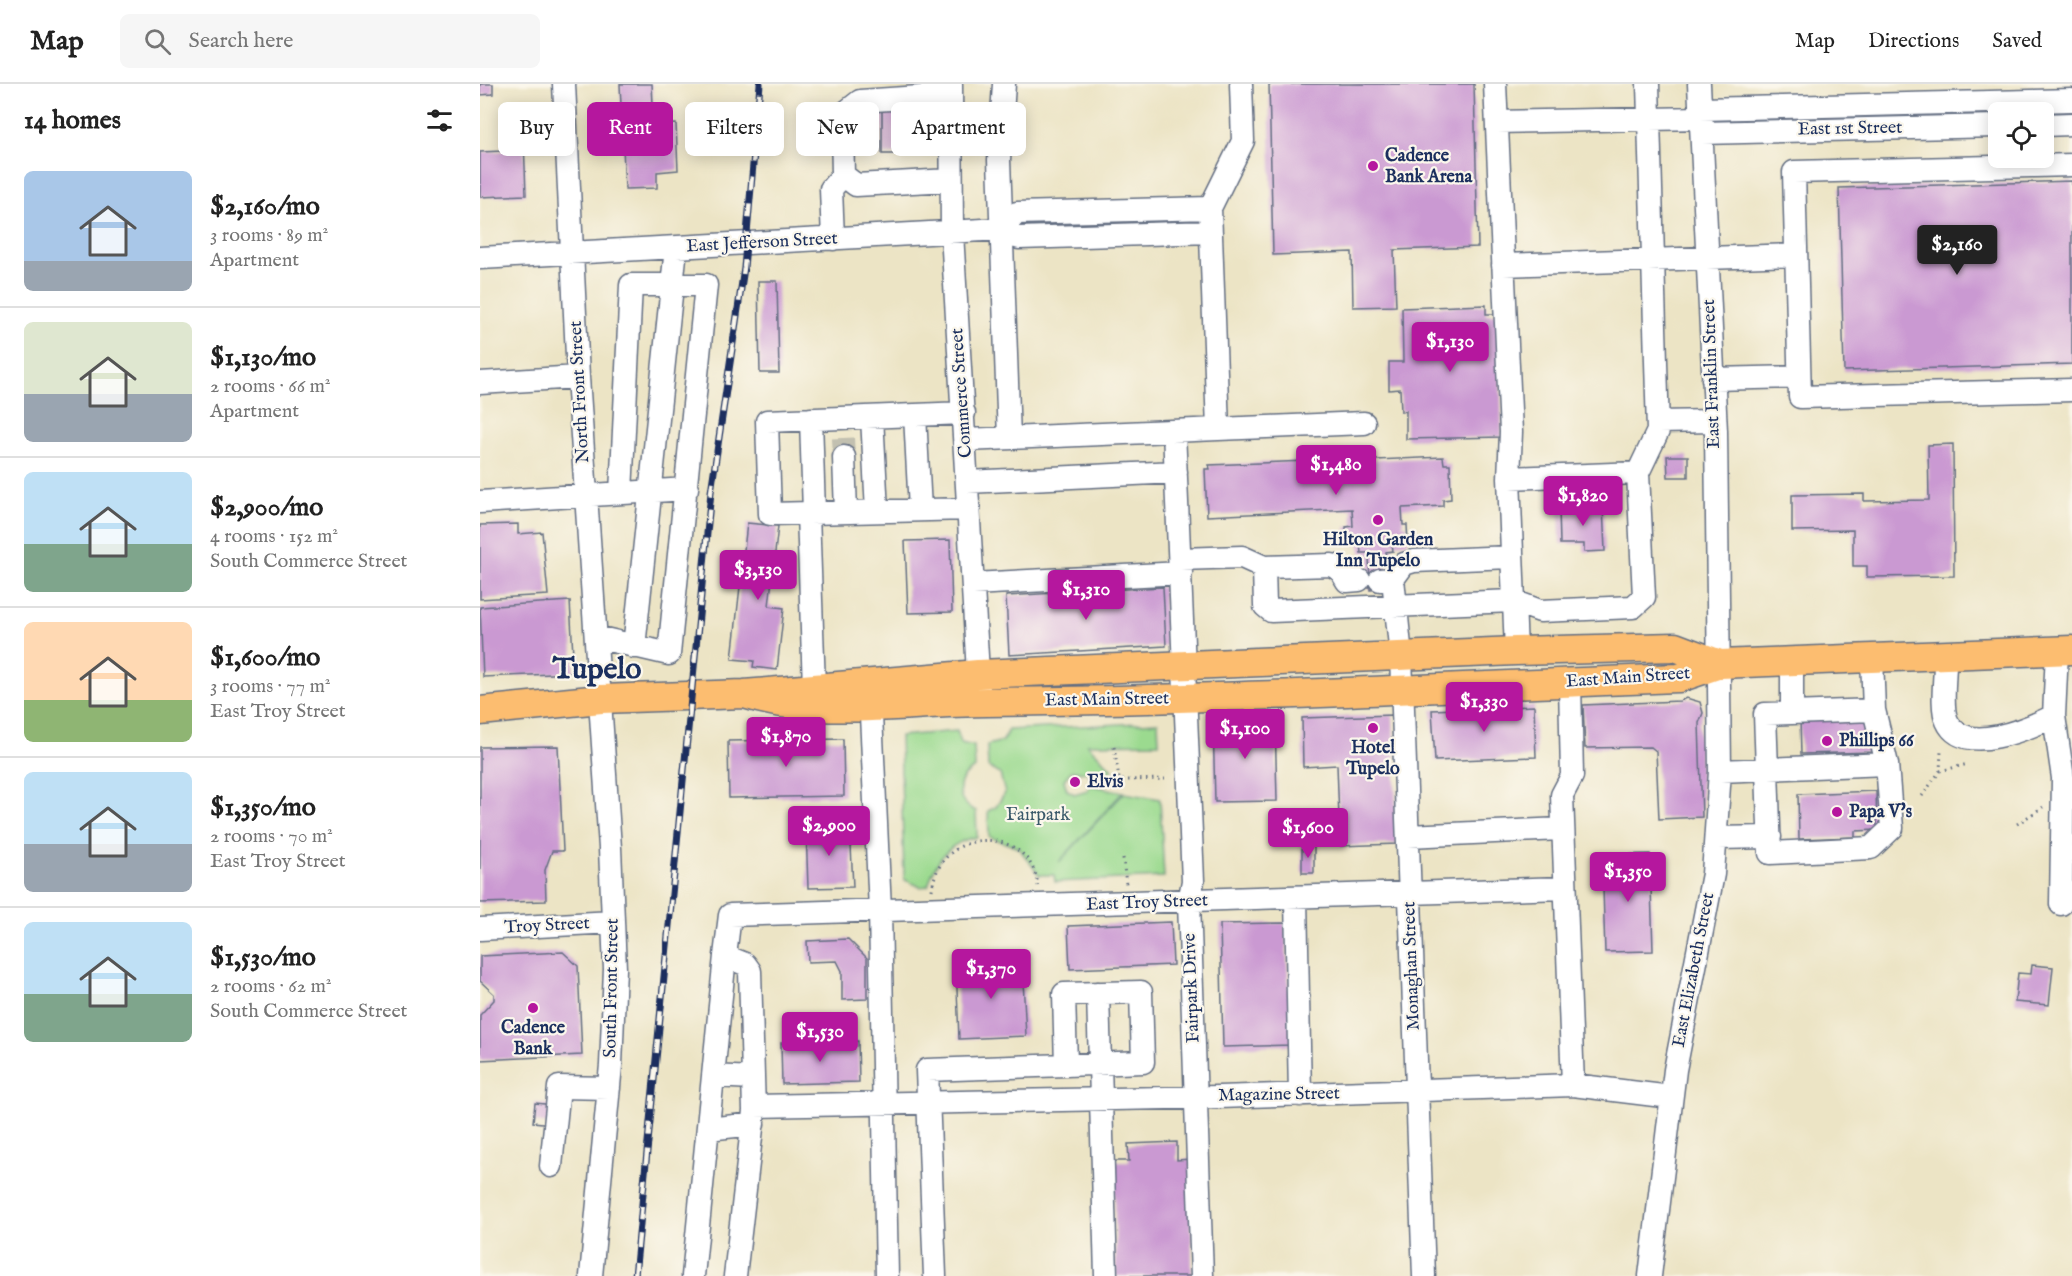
<!DOCTYPE html>
<meta charset="utf-8">
<style>
body{margin:0;font-family:"IM FELL English",serif;background:#f6f6f6;color:#222;height:100vh;display:flex;flex-direction:column;font-size:22px;white-space:nowrap}
*{box-sizing:border-box;margin:0}
p{font-size:20px;color:#767676}
.icon{flex:none;width:33px;height:33px;fill:none;stroke:currentColor;stroke-width:2;stroke-linecap:round;stroke-linejoin:round}
.map{position:relative;flex:1;overflow:hidden}
.details{display:flex;flex-direction:column;background:#fff;width:480px}
.details>*{flex:none}
.hud{position:absolute;left:18px;top:18px;width:570px;height:54px;display:flex;gap:12px}
.fabs{position:absolute;left:1508px;top:18px;display:grid;gap:12px}
.fabs a{display:grid;place-items:center;width:66px;height:66px;border-radius:9px;background:#fff;box-shadow:0 3px 15px #0003;font-size:30px}
.price{position:absolute;translate:-50% -51px;padding:0 14px;border-radius:6px;background:#b5179e;color:#fff;font-size:20px;line-height:39px;filter:drop-shadow(0 2px 3px #0008)}
.price::after{content:'';position:absolute;left:50%;top:36px;width:18px;height:14px;margin-left:-9px;background:inherit;clip-path:polygon(0 0,100% 0,50% 100%)}
.price.on{background:#222;color:#fff}
ul{padding:0;list-style:none}
li{display:flex;align-items:center;gap:18px;height:150px;padding:0 24px}
li+li{border-top:2px solid #e0e0e0}
li span{display:grid;place-items:center;flex:none;width:168px;height:120px;border-radius:9px;color:#555}
li>.icon{margin-inline-start:auto}
span .icon{width:72px;height:72px;fill:#fffc;stroke-width:1}
li b{font-size:26px}
h2{display:flex;justify-content:space-between;align-items:center;height:72px;padding:0 24px;font-size:26px}
.chip{padding:0 21px;border-radius:9px;background:#fff;box-shadow:0 3px 15px #0003;font-size:21px;line-height:54px}
.chip.on{background:#b5179e;color:#fff}
header{display:flex;align-items:center;gap:36px;box-sizing:border-box;height:84px;padding:0 30px;background:#fff;border-bottom:2px solid #e0e0e0}
header strong{font-size:28px}
nav{display:flex;gap:33px;margin-inline-start:auto;font-size:21px}
.search{width:420px;height:54px;background:#f6f6f6;display:flex;align-items:center;gap:15px;box-sizing:border-box;padding:0 21px;border-radius:9px;color:#767676;font-size:22px}
main{display:flex;flex:1;min-height:0}
.map>svg:first-child{display:block}
.green{fill:#9bda8f;stroke:#5b8476;stroke-width:1.5}
.building{fill:#ca99d2}
.lines{fill:none;stroke-linecap:round;stroke-linejoin:round}
.minor-tunnel{stroke:#c2c0b0;stroke-width:22;stroke-dasharray:22 11;stroke-linecap:butt}
.minor-casing{stroke:#646e82;stroke-width:25}
.major-casing{stroke:#646e82;stroke-width:31}
.path{stroke:#646e82;stroke-width:3;stroke-dasharray:1.5 4.5;stroke-linecap:butt}
.minor{stroke:#fff;stroke-width:22}
.major{stroke:#fcbd6f;stroke-width:28}
.rail-casing{stroke:#1b2f5e;stroke-width:7}
.rail{stroke:#fbf7ec;stroke-width:4.5;stroke-dasharray:14;stroke-linecap:butt}
.poi-dot{fill:#b5179e;stroke:#fbf7ec;stroke-width:2}
.labels{text-anchor:middle;dominant-baseline:central;stroke-width:4.5;stroke-linejoin:round;paint-order:stroke}
.street-label{font-size:18px;fill:#1b2f5e;stroke:#fbf7ec}
.poi-label{font-size:18px;font-weight:bold;fill:#1b2f5e;stroke:#fbf7ec;text-anchor:start}
.park-label{font-size:18px;fill:#3b5a6a;stroke:#fbf7ec}
.town-label{font-size:30px;font-weight:bold;fill:#1b2f5e;stroke:#fbf7ec}
</style>
<header>
<strong>Map</strong>
<div class="search"><svg class="icon" aria-label="search" viewBox="0 0 24 24"><circle cx="10" cy="10" r="6"/><path d="M15 15l6 6"/></svg>Search here</div>
<nav><a>Map</a><a>Directions</a><a>Saved</a></nav>
</header>
<main>
<section class="details">
<h2>14 homes<svg class="icon" aria-label="filters" viewBox="0 0 24 24"><path d="M4 7h16M4 17h16"/><circle cx="9" cy="7" r="2"/><circle cx="15" cy="17" r="2"/></svg></h2>
<ul>
<li><span style="background:linear-gradient(#a9c7e8 75%,#9aa5b1 0)"><svg class="icon" aria-label="home" viewBox="0 0 24 24"><path d="M3 11l9-7 9 7M6 9v11h12V9"/></svg></span><div><b>$2,160/mo</b><p>3 rooms · 89 m²</p><p>Apartment</p></div></li>
<li><span style="background:linear-gradient(#dfe7d0 60%,#9aa5b1 0)"><svg class="icon" aria-label="home" viewBox="0 0 24 24"><path d="M3 11l9-7 9 7M6 9v11h12V9"/></svg></span><div><b>$1,130/mo</b><p>2 rooms · 66 m²</p><p>Apartment</p></div></li>
<li><span style="background:linear-gradient(#bfe0f5 60%,#7fa58c 0)"><svg class="icon" aria-label="home" viewBox="0 0 24 24"><path d="M3 11l9-7 9 7M6 9v11h12V9"/></svg></span><div><b>$2,900/mo</b><p>4 rooms · 152 m²</p><p>South Commerce Street</p></div></li>
<li><span style="background:linear-gradient(#ffd9b3 65%,#8fb573 0)"><svg class="icon" aria-label="home" viewBox="0 0 24 24"><path d="M3 11l9-7 9 7M6 9v11h12V9"/></svg></span><div><b>$1,600/mo</b><p>3 rooms · 77 m²</p><p>East Troy Street</p></div></li>
<li><span style="background:linear-gradient(#bfe0f5 60%,#9aa5b1 0)"><svg class="icon" aria-label="home" viewBox="0 0 24 24"><path d="M3 11l9-7 9 7M6 9v11h12V9"/></svg></span><div><b>$1,350/mo</b><p>2 rooms · 70 m²</p><p>East Troy Street</p></div></li>
<li><span style="background:linear-gradient(#bfe0f5 60%,#7fa58c 0)"><svg class="icon" aria-label="home" viewBox="0 0 24 24"><path d="M3 11l9-7 9 7M6 9v11h12V9"/></svg></span><div><b>$1,530/mo</b><p>2 rooms · 62 m²</p><p>South Commerce Street</p></div></li>
</ul>
</section>
<div class="map">
<svg width="1592" height="1192" viewBox="0 0 1592 1192">
<rect width="100%" height="100%" fill="#fbf7ec"/>
<filter id="ink" filterUnits="userSpaceOnUse"><feTurbulence type="fractalNoise" baseFrequency=".0167" numOctaves="2"/><feDisplacementMap in="SourceGraphic" scale="12" xChannelSelector="R" yChannelSelector="G"/><feConvolveMatrix kernelMatrix="1 2 1 2 8 2 1 2 1" color-interpolation-filters="sRGB"/></filter>
<filter id="wash" filterUnits="userSpaceOnUse"><feTurbulence type="fractalNoise" baseFrequency=".008" numOctaves="4" result="noise"/><feDisplacementMap in="SourceGraphic" scale="24" xChannelSelector="R" yChannelSelector="G"/><feGaussianBlur stdDeviation="1.35" result="paint"/><feColorMatrix in="noise" values="0 0 0 0 0 0 0 0 0 0 0 0 0 0 0 0 0 1.4 0 .05"/><feComposite in="paint" operator="in"/></filter>
<g filter="url(#wash)">
<rect width="100%" height="100%" fill="#ece4c5"/>
<path class="green" d="M678,638L679,659L607,660L633,686L611,693L608,688L591,687L584,696L587,706L594,710L608,706L610,701L643,708L579,778L644,709L680,715L684,793L575,798L574,791H559L539,764L509,753L508,727L516,723L525,709L520,690L508,683L507,661L523,657L528,646Z
M477,647L481,659L494,662L495,684C474,695 475,718 496,727L497,753C470,757 455,777 448,802L441,803L425,796L424,793L420,652Z"/>
<g id="blocks">
<path class="building" d="M0,0H13V10L0,11Z
M140,0H172L174,41L196,40L198,86L177,88V104L145,105Z
M789,0H994L998,163L914,166L916,222L873,223L872,168L793,171Z
M402,19H438L436,70H402Z
M44,55L46,111L0,113V68L23,67L22,56Z
M1592,97V280L1364,287L1359,104Z
M278,197H297L299,289H280Z
M1006,221V230H1019L1022,353L926,355V327L921,328L920,305L909,306V278H923L922,224Z
M1473,360L1474,492L1387,493V482H1373V446L1312,447V411L1384,410V417L1449,416L1448,361Z
M851,370V378L963,373L964,380H970L971,415L963,416V422L922,424L923,441H927L928,459L912,460L913,467L906,468L908,505L890,506L889,469H881L880,460L867,461L866,443L873,442L872,425L727,432L725,385H730L729,381L827,377V371Z
M1187,372H1208V393H1188Z
M1123,422L1125,467L1104,468V460H1080L1079,423Z
M267,439L298,442L289,522L304,524L297,586L273,583L274,577L252,575Z
M38,440V450L62,448L68,511L0,515V441Z
M470,456L472,528L428,529L425,457Z
M683,503L686,562L529,571L526,512Z
M90,517L94,589L3,593L0,523Z
M1206,614L1220,618L1223,629L1219,639L1222,733L1179,735L1176,667L1171,663L1105,664L1103,621L1200,617Z
M1054,622L1056,673L955,677L952,626Z
M913,631L917,760L860,762L857,681L823,683L822,634Z
M1392,632L1393,668L1321,670L1320,634Z
M795,634L797,717L735,718L733,635Z
M363,655L364,712L249,714L248,657Z
M78,662L83,767H72L65,786L66,817L0,819V663Z
M1396,707L1397,746L1375,747V753L1319,755L1318,710Z
M370,741L373,803L328,804L326,743Z
M822,761H834V789H822Z
M1170,770L1173,867L1125,868L1122,771Z
M691,838L693,881L590,885L588,842Z
M805,839L812,961L743,963L740,840Z
M368,855L387,874V915L362,916V887L357,877L328,878L327,857Z
M83,868L98,882L102,971L0,976V931L14,916V910L0,897V872Z
M542,877L546,952L479,955L476,880Z
M1552,881L1573,883L1569,921L1535,918L1538,889L1551,890Z
M378,957L379,998L302,1000L301,959Z
M55,1019L84,1022L82,1041L53,1038Z
M697,1058V1076L711,1075L712,1192H636L634,1077H649L648,1060Z"/>
</g>
</g>
<g filter="url(#ink)">
<use href="#blocks" fill-opacity="0" stroke="#646e82" stroke-width="1.5"/>
<g class="lines">
<path class="minor-tunnel" d="M363,354L364,373"/>
<g class="minor-casing">
<path id="minor" d="M84,0L98,293L130,764L135,885L131,981L111,1192
M471,0L472,149L499,606
M524,0L519,76L529,354
M1015,0L1031,348L1029,394L1036,567
M470,11L380,17L366,28L362,41L363,91L376,101L470,96
M1221,25L1592,16
M1017,38L1222,34
M1563,41L1592,40
M1222,49L1518,42
M1592,81L1314,88L1320,313L1592,306
M521,145L537,129L730,124
M353,155L351,105L363,91
M0,174L521,145L539,154L731,148
M1023,181L1316,171
M1233,295L1319,293
M0,299L98,293
M484,329L287,337L290,430L489,425
M435,331L440,426
M392,333L397,427
M331,335L334,429
M1178,338L1235,337
M738,345L884,339
M694,347L713,797L709,818L722,1192
M485,356L738,345L730,124L763,57L761,0
M364,373L366,428
M1158,389L1178,347L1168,0
M487,398L696,388
M0,418L207,405
M328,429L334,604
M700,475L762,473L784,483
M913,495L921,572L944,1192
M879,496L867,497L861,487L852,481L784,483L785,522L791,527L1033,517L1060,527L1153,523L1164,513L1158,389L1029,394
M900,496L913,495L924,480L934,477L1031,473
M493,500L701,489
M116,553L189,570L226,201H151L141,409
M154,563L196,164
M1577,567L1574,632L1583,694L1581,820
M1465,571C1466,589 1460,622 1467,637C1483,673 1549,644 1574,632
M1392,574L1394,626L1407,680L1412,744L1391,764L1290,769L1285,630L1394,626
M1090,598L1092,692L1082,711L1093,1001
M390,609L400,826L407,1192
M1312,629V577
M1240,687L1407,680
M928,752L1082,745
M1237,754L1290,753
M816,814L820,1011
M0,845L133,838
M618,909L626,1192
M233,992L273,994
M274,1022L739,1013L1093,1001L1191,1013
M228,1045L273,1040
M71,1082L79,1003L129,1004
M213,1192L245,872
M255,1192L274,1027L270,887L265,880L245,872L250,831L1083,804
M455,1192L447,986L586,981L584,910L661,908L663,978L586,981
M1170,1192L1195,986L1233,790L1240,687L1236,347L1219,0"/>
</g>
<g class="major-casing">
<path id="major" d="M264,610C342,635 427,618 507,618C738,616 968,603 1199,594L1240,580L1592,566
M0,627L121,615L264,610L498,590L1036,567L1195,563L1240,580"/>
</g>
<path class="path" d="M634,663L639,694
M1460,687L1488,680
M606,697L685,695
M1442,712L1460,687L1461,667
M1537,740L1563,723
M643,774L646,800
M452,806C459,741 551,740 558,802"/>
<use href="#minor" class="minor"/>
<use href="#major" class="major"/>
<g class="rail-casing">
<path id="rail" d="M155,1192L231,408L264,184L280,0"/>
</g>
<use href="#rail" class="rail"/>
</g>
</g>
<g class="poi-dot">
<circle cx="893" cy="82" r="6"/>
<circle cx="898" cy="436" r="6"/>
<circle cx="893" cy="644" r="6"/>
<circle cx="1347" cy="657" r="6"/>
<circle cx="595" cy="698" r="6"/>
<circle cx="1357" cy="728" r="6"/>
<circle cx="53" cy="924" r="6"/>
</g>
<g class="labels">
<g class="street-label">
<text transform="translate(1370 45) rotate(-1)">East 1st Street</text>
<text transform="translate(282 159) rotate(-3)">East Jefferson Street</text>
<text transform="translate(1232 290) rotate(-92)">East Franklin Street</text>
<text transform="translate(100 308) rotate(-93)">North Front Street</text>
<text transform="translate(482 309) rotate(-94)">Commerce Street</text>
<text transform="translate(1148 594) rotate(-4)">East Main Street</text>
<text transform="translate(627 616) rotate(-1)">East Main Street</text>
<text transform="translate(667 819) rotate(-2)">East Troy Street</text>
<text transform="translate(67 842) rotate(-3)">Troy Street</text>
<text transform="translate(932 882) rotate(-92)">Monaghan Street</text>
<text transform="translate(1214 886) rotate(-79)">East Elizabeth Street</text>
<text transform="translate(132 904) rotate(-89)">South Front Street</text>
<text transform="translate(712 904) rotate(-92)">Fairpark Drive</text>
<text transform="translate(799 1011) rotate(-1)">Magazine Street</text>
</g>
<g class="poi-label">
<text x="905" y="72">Cadence<tspan x="905" dy="21">Bank Arena</tspan></text>
<text x="898" y="456" text-anchor="middle">Hilton Garden<tspan x="898" dy="21">Inn Tupelo</tspan></text>
<text x="1359" y="657">Phillips 66</text>
<text x="893" y="664" text-anchor="middle">Hotel<tspan x="893" dy="21">Tupelo</tspan></text>
<text x="607" y="698">Elvis</text>
<text x="1369" y="728">Papa V's</text>
<text x="53" y="944" text-anchor="middle">Cadence<tspan x="53" dy="21">Bank</tspan></text>
</g>
<g class="park-label">
<text x="558" y="731">Fairpark</text>
</g>
<g class="town-label">
<text x="117" y="586">Tupelo</text>
</g>
</g>
</svg>
<div class="fabs">
<a><svg class="icon" aria-label="locate" viewBox="0 0 24 24"><circle cx="12" cy="12" r="6"/><path d="M12 2v4M12 18v4M2 12h4M18 12h4"/></svg></a>
</div>
<b class="price on" style="left:1477px;top:192px">$2,160</b>
<b class="price" style="left:970px;top:289px">$1,130</b>
<b class="price" style="left:856px;top:412px">$1,480</b>
<b class="price" style="left:1103px;top:443px">$1,820</b>
<b class="price" style="left:278px;top:517px">$3,130</b>
<b class="price" style="left:606px;top:537px">$1,310</b>
<b class="price" style="left:1004px;top:649px">$1,330</b>
<b class="price" style="left:765px;top:676px">$1,100</b>
<b class="price" style="left:306px;top:684px">$1,870</b>
<b class="price" style="left:349px;top:773px">$2,900</b>
<b class="price" style="left:828px;top:775px">$1,600</b>
<b class="price" style="left:1148px;top:819px">$1,350</b>
<b class="price" style="left:511px;top:916px">$1,370</b>
<b class="price" style="left:340px;top:979px">$1,530</b>
<div class="hud">
<a class="chip">Buy</a>
<a class="chip on">Rent</a>
<a class="chip">Filters</a>
<a class="chip">New</a>
<a class="chip">Apartment</a>
</div>
</div>
</main>
